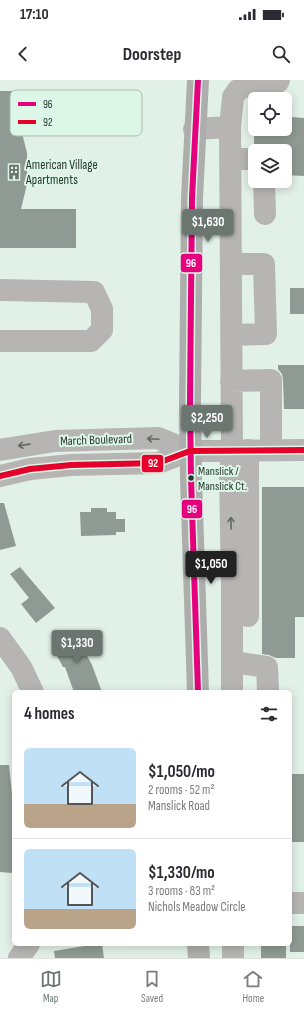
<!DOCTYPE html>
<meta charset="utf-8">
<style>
body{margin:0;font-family:"Sofia Sans Condensed",sans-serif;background:#f7f7f7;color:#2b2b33;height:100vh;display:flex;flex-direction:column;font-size:15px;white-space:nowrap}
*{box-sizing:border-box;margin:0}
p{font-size:13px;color:#7c7c81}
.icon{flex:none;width:22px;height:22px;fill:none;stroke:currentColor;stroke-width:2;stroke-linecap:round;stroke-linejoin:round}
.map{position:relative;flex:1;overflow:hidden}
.sheet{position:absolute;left:12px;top:610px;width:280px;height:256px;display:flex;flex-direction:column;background:#fff;border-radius:6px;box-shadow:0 2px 10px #0003}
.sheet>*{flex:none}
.buttons{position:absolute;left:248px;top:12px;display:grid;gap:8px}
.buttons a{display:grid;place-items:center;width:44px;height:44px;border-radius:6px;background:#fff;box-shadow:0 2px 10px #0003;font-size:20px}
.price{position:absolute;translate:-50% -34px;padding:0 9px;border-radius:4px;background:#6a766f;color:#fff;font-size:13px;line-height:26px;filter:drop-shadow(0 1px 2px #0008)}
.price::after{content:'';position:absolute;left:50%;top:24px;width:12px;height:9px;margin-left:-6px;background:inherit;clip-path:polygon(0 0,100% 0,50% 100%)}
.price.active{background:#222;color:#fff}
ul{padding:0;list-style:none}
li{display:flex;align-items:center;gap:12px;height:100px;padding:0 12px}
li+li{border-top:1px solid #e1e1e2}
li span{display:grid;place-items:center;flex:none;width:112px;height:80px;border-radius:6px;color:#555}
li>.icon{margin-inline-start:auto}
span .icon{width:48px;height:48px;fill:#fffc;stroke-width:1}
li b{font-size:17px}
h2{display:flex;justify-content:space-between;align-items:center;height:48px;padding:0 12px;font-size:17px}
.status{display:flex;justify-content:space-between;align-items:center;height:28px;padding:0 20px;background:#fff;direction:ltr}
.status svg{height:11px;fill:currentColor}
header{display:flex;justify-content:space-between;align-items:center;height:52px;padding:0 12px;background:#fff;font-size:18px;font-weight:700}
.tabs{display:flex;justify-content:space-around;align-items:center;height:56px;border-top:1px solid #e1e1e2;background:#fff;font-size:11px;color:#7c7c81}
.tabs a{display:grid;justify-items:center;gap:2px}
.tabs .active{color:#6a766f}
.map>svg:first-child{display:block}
.building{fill:#8e9a93}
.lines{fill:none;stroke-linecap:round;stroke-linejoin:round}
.minor{stroke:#b7b5b3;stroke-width:22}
.major{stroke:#adaeac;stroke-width:22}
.bus-1-casing{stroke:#dcf7e7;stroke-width:9}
.bus-2-casing{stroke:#dcf7e7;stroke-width:9}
.bus-1{stroke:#e5007d;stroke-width:6}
.bus-2{stroke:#e4002b;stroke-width:6}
.oneway{stroke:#626863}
.bus-dot{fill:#2a342e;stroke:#dcf7e7;stroke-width:1.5}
.labels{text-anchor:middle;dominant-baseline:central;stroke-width:4;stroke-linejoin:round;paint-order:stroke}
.bus-label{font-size:12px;fill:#2a342e;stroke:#dcf7e7;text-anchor:start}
.poi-label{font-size:13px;fill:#2a342e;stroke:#dcf7e7;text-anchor:start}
.street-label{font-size:13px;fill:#2a342e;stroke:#dcf7e7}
.key{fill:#dcf7e7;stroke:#a7bcb0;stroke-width:1}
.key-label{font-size:11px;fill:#2a342e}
.line-badge{stroke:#dcf7e7;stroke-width:1.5}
.badge-label{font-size:11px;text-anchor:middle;font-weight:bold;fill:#fff}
</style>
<div class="status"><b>17:10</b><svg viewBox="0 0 49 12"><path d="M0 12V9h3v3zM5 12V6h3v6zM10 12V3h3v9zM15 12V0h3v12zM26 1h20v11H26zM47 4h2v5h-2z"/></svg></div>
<header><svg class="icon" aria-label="back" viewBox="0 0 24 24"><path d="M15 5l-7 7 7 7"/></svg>Doorstep<svg class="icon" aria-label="search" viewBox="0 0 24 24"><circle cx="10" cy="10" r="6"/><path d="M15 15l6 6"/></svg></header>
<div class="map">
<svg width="304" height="878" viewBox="0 0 304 878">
<rect width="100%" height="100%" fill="#e2f1e8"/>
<path class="building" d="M0,11H76V49H21L27,73V104L21,129H76V168H0Z
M291,37L304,38V96L285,95V71H275V66L254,64V49H285V45H290Z
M290,208H304V234H290Z
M278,285H304V329H284L283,300L282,294L278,289Z
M262,407H304V537H295V578H276L269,575L262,574Z
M0,423H4L16,466L0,470Z
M91,428H107V432H116V439H125V452H116V455L81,456L80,432H91Z
M20,487L55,528L36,543L21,524L29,518L10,494Z
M73,550L92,585L102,612H74L65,587H63L54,570L57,568L53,561Z
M0,685H9L12,715H14V775L12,793L0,792Z
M290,694H304V762H290Z
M290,846H304V872H290Z
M97,864H102L104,878H55L54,871Z
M261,864H286V878H261Z"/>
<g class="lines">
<path class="minor" d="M230,47L232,370L230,395L232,506V612
M194,49L230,47L233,17L238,10L245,7H270L278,2L279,0
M230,79H255
M264,101L265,134
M231,184H264L266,254L231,255
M0,210L94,212L102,229V250L91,261H0
M231,301L271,300V370
M0,370L55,361L158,358L190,371
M0,396L30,389L71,385L158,383L190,371L304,370
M248,536V370
M0,558L21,587L33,612
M232,582L267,587L268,612
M290,823H304
M233,864V878
M19,878L29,864"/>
<path class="major" d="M198,0L192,118L190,321L191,398L198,612
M198,864L199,878"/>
<g class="bus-1-casing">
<path id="bus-1" d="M198,0L192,118L190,321L191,398L198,612"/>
</g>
<g class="bus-2-casing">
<path id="bus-2" d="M0,396L30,389L71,385L158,383L190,371L304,370"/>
</g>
<use href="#bus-1" class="bus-1"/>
<use href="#bus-2" class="bus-2"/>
</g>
<defs><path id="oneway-shaft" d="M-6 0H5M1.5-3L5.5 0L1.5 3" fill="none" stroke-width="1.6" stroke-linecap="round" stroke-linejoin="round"/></defs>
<g class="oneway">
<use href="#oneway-shaft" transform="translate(153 359) rotate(-177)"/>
<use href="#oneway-shaft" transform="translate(24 365) rotate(172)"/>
<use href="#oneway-shaft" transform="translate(231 443) rotate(-91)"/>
</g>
<defs>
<g id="building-bare" transform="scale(1.2)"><path d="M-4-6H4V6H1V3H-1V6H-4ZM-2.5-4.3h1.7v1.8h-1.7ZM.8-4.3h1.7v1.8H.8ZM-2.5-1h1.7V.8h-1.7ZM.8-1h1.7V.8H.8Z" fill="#6a766f" stroke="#dcf7e7" stroke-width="2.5" paint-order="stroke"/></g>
</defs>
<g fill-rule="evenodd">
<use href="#building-bare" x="14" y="92"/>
</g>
<circle class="bus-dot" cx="191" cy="398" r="3.5"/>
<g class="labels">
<g class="bus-label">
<text x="198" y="391">Manslick /<tspan x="198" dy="15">Manslick Ct.</tspan></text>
</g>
<g class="poi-label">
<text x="26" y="85">American Village<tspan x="26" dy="15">Apartments</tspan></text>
</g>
<g class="street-label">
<text transform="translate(96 360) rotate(-2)">March Boulevard</text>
</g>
</g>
<rect x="10" y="10" width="132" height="46" rx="6" class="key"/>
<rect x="18" y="22" width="18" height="4" fill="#e5007d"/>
<rect x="18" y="40" width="18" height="4" fill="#e4002b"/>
<g class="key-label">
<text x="43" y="28">96</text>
<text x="43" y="46">92</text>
</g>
<g class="line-badge">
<rect x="180" y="173" width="23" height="20" rx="4" fill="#e5007d"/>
<rect x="141" y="374" width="23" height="19" rx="4" fill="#e4002b"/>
<rect x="181" y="419" width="22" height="20" rx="4" fill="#e5007d"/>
</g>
<g class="badge-label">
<text x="191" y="187">96</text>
<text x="153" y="387">92</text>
<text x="192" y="433">96</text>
</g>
</svg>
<div class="buttons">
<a><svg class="icon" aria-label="locate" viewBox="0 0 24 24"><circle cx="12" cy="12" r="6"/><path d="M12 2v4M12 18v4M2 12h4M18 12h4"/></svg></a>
<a><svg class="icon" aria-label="layers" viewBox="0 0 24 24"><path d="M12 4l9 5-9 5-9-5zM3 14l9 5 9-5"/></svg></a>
</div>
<b class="price" style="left:208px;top:163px">$1,630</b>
<b class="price" style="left:207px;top:359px">$2,250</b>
<b class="price active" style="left:211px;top:505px">$1,050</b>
<b class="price" style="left:77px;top:584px">$1,330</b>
<section class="sheet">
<h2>4 homes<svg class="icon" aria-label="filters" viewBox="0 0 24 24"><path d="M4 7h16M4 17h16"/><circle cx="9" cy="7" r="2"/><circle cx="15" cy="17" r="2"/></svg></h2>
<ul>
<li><span style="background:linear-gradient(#bfe0f5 70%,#b9a48a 0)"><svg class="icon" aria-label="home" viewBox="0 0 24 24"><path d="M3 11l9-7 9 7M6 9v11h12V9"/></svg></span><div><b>$1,050/mo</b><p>2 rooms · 52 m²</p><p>Manslick Road</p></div></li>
<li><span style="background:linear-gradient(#bfe0f5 75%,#b9a48a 0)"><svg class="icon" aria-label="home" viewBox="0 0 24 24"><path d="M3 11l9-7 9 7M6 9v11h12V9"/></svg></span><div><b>$1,330/mo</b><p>3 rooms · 83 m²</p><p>Nichols Meadow Circle</p></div></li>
</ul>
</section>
</div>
<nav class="tabs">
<a class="active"><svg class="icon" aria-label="map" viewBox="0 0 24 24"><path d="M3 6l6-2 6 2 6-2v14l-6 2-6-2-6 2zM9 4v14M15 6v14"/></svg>Map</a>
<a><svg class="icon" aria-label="saved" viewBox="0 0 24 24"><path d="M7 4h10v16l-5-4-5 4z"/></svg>Saved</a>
<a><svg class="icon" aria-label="home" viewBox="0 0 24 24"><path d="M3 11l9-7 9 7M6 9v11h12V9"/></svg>Home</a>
</nav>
